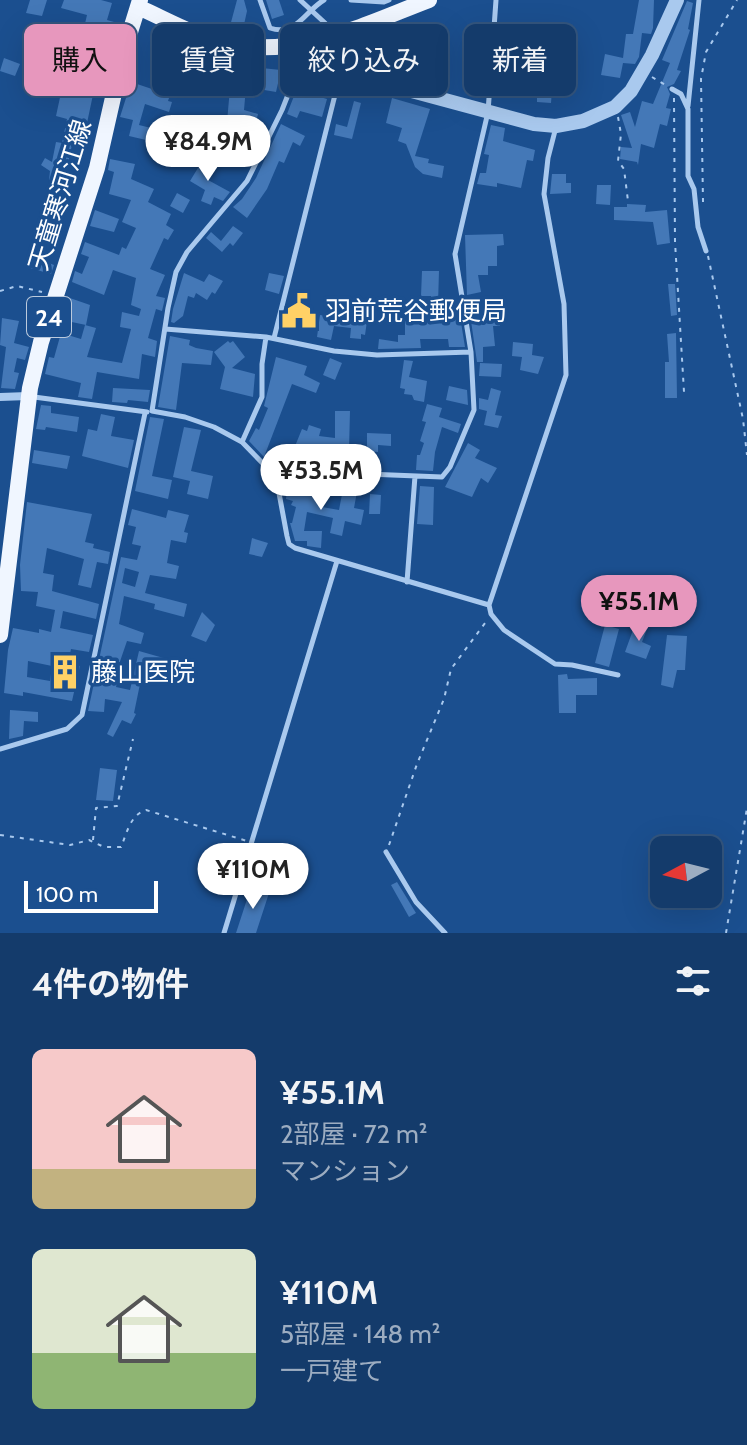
<!DOCTYPE html>
<html lang="ja">
<meta charset="utf-8">
<style>
body{margin:0;font-family:Cabin,"Noto Sans JP",sans-serif;background:#214673;color:#f1f3f6;height:100vh;display:flex;flex-direction:column;font-size:30px;white-space:nowrap}
*{box-sizing:border-box;margin:0}
p{font-size:26px;color:#9dadc1}
.icon{flex:none;width:44px;height:44px;fill:none;stroke:currentColor;stroke-width:2;stroke-linecap:round;stroke-linejoin:round}
.map{position:relative;height:933px;overflow:hidden}
.details{display:flex;flex-direction:column;background:#143b6b;flex:1}
.details>*{flex:none}
.guide{position:absolute;left:24px;top:24px;width:700px;height:72px;display:flex;gap:16px}
.needle{width:52px;rotate:263deg}
.fabs{position:absolute;left:650px;top:836px;display:grid;gap:16px}
.fabs a{display:grid;place-items:center;width:72px;height:72px;border-radius:12px;background:#143b6b;box-shadow:0 8px 32px #0002,0 0 0 2px #33557e;font-size:40px}
.scale{position:absolute;left:24px;bottom:20px;width:134px;box-sizing:border-box;padding-left:8px;border:4px solid #fff;border-top:0;font-size:22px;line-height:28px;white-space:nowrap;color:#fff;-webkit-text-stroke:6px #1b4f8f;paint-order:stroke}
.price{position:absolute;translate:-50% -68px;padding:0 18px;border-radius:28px;background:#fff;color:#222;font-size:26px;line-height:52px;filter:drop-shadow(0 2px 4px #0008)}
.price::after{content:'';position:absolute;left:50%;top:48px;width:24px;height:18px;margin-left:-12px;background:inherit;clip-path:polygon(0 0,100% 0,50% 100%)}
.price.on{background:#e797bd;color:#111}
ul{padding:0;list-style:none}
li{display:flex;align-items:center;gap:24px;height:200px;padding:0 32px}
li span{display:grid;place-items:center;flex:none;width:224px;height:160px;border-radius:12px;color:#555}
li>.icon{margin-inline-start:auto}
span .icon{width:96px;height:96px;fill:#fffc;stroke-width:1}
li b{font-size:34px}
h2{display:flex;justify-content:space-between;align-items:center;height:96px;padding:0 32px;font-size:34px}
.chip{padding:0 28px;border-radius:12px;background:#143b6b;box-shadow:0 8px 32px #0002,0 0 0 2px #33557e;font-size:28px;line-height:72px}
.chip.on{background:#e797bd;color:#111}
.map>svg:first-child{display:block}
.building{fill:#4478b7;fill-rule:evenodd}
.lines{fill:none;stroke-linecap:round;stroke-linejoin:round}
.path{stroke:#a9c9ee;stroke-width:2;stroke-dasharray:4 6;stroke-linecap:butt}
.service{stroke:#a9c9ee;stroke-width:5}
.minor{stroke:#a9c9ee;stroke-width:8}
.tertiary{stroke:#a9c9ee;stroke-width:14}
.primary{stroke:#f0f6ff;stroke-width:16}
.labels{text-anchor:middle;dominant-baseline:central;stroke-width:7;stroke-linejoin:round;paint-order:stroke}
.shield{fill:#1b4f8f;stroke:#bbcadd;stroke-width:2}
.shield-label{font-size:24px;font-weight:bold;fill:#fff}
.street-label{font-size:26px;fill:#fff;stroke:#1b4f8f}
.poi-label{font-size:26px;fill:#fff;stroke:#1b4f8f;text-anchor:start}
</style>
<div class="map">
<svg width="747" height="933" viewBox="0 0 747 933">
<rect width="100%" height="100%" fill="#1b4f8f"/>
<path class="building" d="M30,0H47L42,16L26,13Z
M64,0H101L112,3L107,20L121,24L111,55L80,45L87,15L61,8Z
M237,0H244L247,11L243,29L230,26Z
M266,0H279L284,15L272,19Z
M639,0H654L653,28L651,34L642,33L639,57L635,64L623,63L620,78L601,75L605,54L623,58L626,34H633Z
M687,1L693,3L688,29L690,30L677,70L681,71L674,84L667,87L670,94L666,108L671,109L667,126L660,124L654,148L641,144L638,165L637,162L620,159L621,147L632,148L621,115L630,112L635,127L642,101L653,104L670,63L662,60Z
M391,31L404,35L393,76L380,72L388,43L365,51L362,45L390,34Z
M42,32L51,34L46,59L56,61L55,65L107,75L103,92L94,90L87,123L77,121L64,182L49,180L50,171L41,165L45,158L52,162L56,142L62,143L67,119L56,116L62,88L30,81Z
M189,48L200,50L190,81L182,78Z
M207,53L244,59L243,66L281,70L276,92L246,87L244,110L258,114L250,146L239,143L244,124L227,122L230,88L203,84Z
M4,58L20,64L15,76L0,71Z
M437,59V72L433,73V84L406,79L405,61Z
M503,66L549,69L548,76L553,77L551,103L537,102V95L523,93V88L502,86Z
M131,82L170,95L168,101L172,102L169,112L145,104L139,125L159,130L156,139L147,137L146,140L129,136L133,120L120,117Z
M302,85L312,92L309,94L327,99L322,117L300,111L297,118L287,114L294,96Z
M392,98L430,109L415,156L429,159L428,163L444,166L442,178L423,174L415,167L406,144L398,141L402,128L386,123Z
M354,101L361,103L352,139L334,135L336,124L347,127Z
M281,124L305,136L300,146L293,142L284,163L279,161L267,189L247,218L233,207L242,199L256,178Z
M201,125L214,128L212,136L229,142L225,154L217,151L218,147L197,143Z
M491,125L505,128L503,141L535,150L533,161L527,160L521,188L497,183V187L477,184L480,173H486L489,155L484,154Z
M204,158L217,165L208,180L230,192L223,201L214,197L211,205L201,201L205,190L190,181Z
M110,159L135,164L131,179L154,189L148,202L171,214L166,225L174,230L168,240L164,238L150,269L165,275L156,296L165,298L162,311L156,309L148,338L157,341L155,357L142,354L139,379L97,372L92,399L78,397L81,383L45,374L49,357L54,358L61,333L81,339L85,325L96,328L87,357L122,363L131,329L120,327L122,312L139,316L141,309L131,305L136,278L113,270L104,295L72,282L75,271L82,274L89,257L81,254L85,242L119,255L122,247L126,249L136,228L122,222L131,200L109,194L114,172L108,170Z
M552,174H566V183H571V193L550,194Z
M597,185H611L610,205L596,204Z
M177,193L190,200L183,213L170,206Z
M627,204L646,205L645,212L667,210L670,243L657,245L653,222L614,220V207H627Z
M95,210L119,219L114,232L90,226Z
M233,226L243,233L233,246L230,243L222,252L206,238L211,232L221,241Z
M503,234L504,245L497,246V266H488V275H478L481,292L467,295L465,235Z
M34,250L46,253L44,261L54,265L51,274L30,268Z
M422,271H439L438,304L447,303V306L458,304L465,347H449L448,339H420L421,348L378,349L379,339L398,342V335H405V321L432,318L431,296H421Z
M184,273L204,282L209,274L223,281L215,294L212,292L207,300L196,293L194,298L188,296L183,316L174,323L171,322L173,309Z
M269,273L284,276L279,294L265,290Z
M668,284H675L677,315L671,316Z
M67,297L90,305L86,325L62,320Z
M296,300L307,303L303,322L291,319Z
M350,304L369,307L365,335L361,334V339L350,338L351,328L334,326L331,340L317,337L320,315L348,319Z
M498,311L500,326H493L495,346L483,347V362H477L470,314Z
M2,318L19,321L14,343L29,347L25,360L17,358L14,372L19,373L15,389L1,388L6,347L0,345Z
M676,333L677,398H665V362H669L667,334Z
M170,336L190,340L189,345L196,348L213,351L211,365L182,363L176,410L158,407Z
M228,341L230,343L233,341L245,357L232,368L255,374L253,397L220,389L225,367L214,352Z
M513,342L533,344L532,355L544,357L538,374L520,370L522,357L512,356Z
M276,357L307,366L304,375L320,383L316,393L292,384L264,457L249,441L256,428L259,430L268,408L264,406Z
M330,358L342,363L335,380L323,375Z
M404,360L413,361L409,377L427,381L424,402L414,400L412,395L404,394L405,389L400,388Z
M480,363L502,364L501,377L479,376Z
M449,386L467,390L468,405L446,400Z
M113,388L150,390L148,402L128,400L127,403L112,402Z
M491,388L501,391L495,415L502,416L498,428L484,425L487,411L479,409V398L488,400Z
M427,404L442,408L439,417L461,424L458,433L442,427L435,452L433,471L416,470L417,455H420L424,443L420,441L426,422L422,421Z
M41,405L51,406V413L79,417L77,432L46,427L45,430L36,429Z
M335,411H350L349,450L365,449L364,456H357L358,469H341V465L315,462V470L278,471L274,468L284,467L283,456H291L302,429L307,431L309,425L321,429L319,436L335,438Z
M101,414L115,417L111,436L134,440L128,468L82,456L88,429L97,431Z
M150,417L164,419L152,476L172,480L168,499L135,491Z
M184,427L201,430L191,471L213,476L208,499L187,494L190,481L173,477Z
M367,433L391,434V446L378,445V452L367,451Z
M468,443L480,450L475,458L497,468L488,483L481,478L472,497L445,487Z
M34,450L70,456L67,469L32,463Z
M288,483L325,492L322,507L339,510L344,484L358,486L354,508L364,510L361,525L345,521L342,536L330,533L333,518L307,512L304,531H322L321,548L307,546V541H295L290,523H292L296,507L291,505L293,501L286,499Z
M420,486L434,487L433,525L417,524Z
M370,494L381,495L380,514H369Z
M27,502L92,514L85,542L94,544L93,548L110,552L108,564L97,562L91,588L78,585L84,559L47,548L43,573L54,575L52,591L99,604L96,619L63,611L60,628L93,635L89,652L71,649L68,664L80,666L72,701L23,692V696L4,693L8,650L13,628L39,633V629L51,632L55,610L36,606L38,592L21,591L20,565ZM28,661L52,666L50,681L27,677Z
M132,509L166,518L168,510L189,515L184,532L188,533L186,543L171,540L167,563L179,566L176,579L150,575L145,593L187,604L184,617L154,609L155,604L124,596L119,624L144,633L141,644L127,641L115,676L118,677L116,687L130,690L139,651L167,659L164,668L154,666L155,661L145,660L134,713L136,714L131,724L122,720L113,737L107,734L122,702L105,699L104,712L88,711L121,557L137,560L141,546L132,544L136,527L128,525ZM125,568L139,572L135,587L122,583Z
M252,538L268,543L262,557L249,554Z
M654,604L672,606L670,625L652,623Z
M202,612L215,625L206,642L191,636Z
M642,621L649,624L642,642L651,646L646,659L625,652L633,630L638,632Z
M605,625L619,629L609,667L595,663Z
M667,635L687,636L685,670H677L673,688L661,685Z
M567,674L568,679L597,678V695H576V713H559L558,675Z
M10,710L38,712V722L24,721L23,736L9,739Z
M100,768L117,770L113,801L96,800Z
M397,882L416,913L409,917L391,885Z
M251,887L269,893L256,933H236Z"/>
<g class="lines">
<path class="path" d="M652,77L667,86
M674,98L675,242L684,392
M618,117L621,134L618,161L624,169L628,201
M703,202L701,79L706,52L737,0
M708,256L743,419L747,455
M0,291L17,286L42,292
M0,835L70,845L89,840L104,847H121C127,833 130,815 146,810L247,841
M93,840L96,808L117,806L133,739
M389,845L417,764L444,699L451,669L488,619
M726,933L747,808"/>
<path class="service" d="M260,0L270,28C296,37 305,11 324,0
M300,0L325,23L328,36
M351,0L384,2L389,0
M297,46V72L282,110L247,181L187,252L176,272L168,308L152,411L185,417L214,427L242,442L276,477L287,536L289,544L295,548L489,605
M672,89L681,94L688,109V176L694,189L698,227L706,251
M688,106L699,0
M556,127L548,158L544,194L564,304L566,375L489,605L491,614L504,630L555,664L572,665L618,675
M165,329L266,337L334,351L377,355L471,352
M274,338L340,75
M34,397L147,412
M242,442L262,397V364L266,337
M276,477L367,474L442,477L450,467L474,410L471,352L455,254L488,112L496,0
M407,582L415,476
M0,749L67,729L82,715L145,413
M386,852L416,902L445,933
M224,933L337,561"/>
<path class="minor" d="M0,397L28,396"/>
<path class="tertiary" d="M329,37L333,58L341,72L534,124L556,126L583,121L615,107L631,91L652,55L677,0"/>
<path class="primary" d="M138,7C165,19 193,35 222,42C294,61 363,25 429,0
M0,635L30,388L41,342L97,168L122,58L140,0"/>
</g>
<defs>
<g id="civic-bare" transform="scale(2.76)"><path d="M-.6-6.5H3V-4.5H.6V-3L4-1V1h2V6H-6V1h2V-1L-.6-3ZM-1.2 2.5V6h2.4V2.5Z" fill="#ffd166" stroke="#1b4f8f" stroke-width="2.5" paint-order="stroke"/></g>
<g id="building-bare" transform="scale(2.76)"><path d="M-4-6H4V6H1V3H-1V6H-4ZM-2.5-4.3h1.7v1.8h-1.7ZM.8-4.3h1.7v1.8H.8ZM-2.5-1h1.7V.8h-1.7ZM.8-1h1.7V.8H.8Z" fill="#ffd166" stroke="#1b4f8f" stroke-width="2.5" paint-order="stroke"/></g>
</defs>
<g fill-rule="evenodd">
<use href="#civic-bare" x="299" y="311"/>
<use href="#building-bare" x="65" y="672"/>
</g>
<g class="labels">
<rect class="shield" x="27" y="297" width="44" height="40" rx="6"/>
<g class="shield-label">
<text x="49" y="317">24</text>
</g>
<g class="street-label">
<text transform="translate(60 195) rotate(-73)">天童寒河江線</text>
</g>
<g class="poi-label">
<text x="325" y="311">羽前荒谷郵便局</text>
<text x="91" y="672">藤山医院</text>
</g>
</g>
</svg>
<div class="fabs">
<a><svg class="needle" viewBox="-14 -14 28 28"><path d="M0-13l5 13h-10z" fill="#e53935"/><path d="M0 13l5-13h-10z" fill="#9dadc1"/></svg></a>
</div>
<div class="scale">100 m</div>
<b class="price" style="left:208px;top:183px">¥84.9M</b>
<b class="price" style="left:321px;top:512px">¥53.5M</b>
<b class="price on" style="left:639px;top:643px">¥55.1M</b>
<b class="price" style="left:253px;top:911px">¥110M</b>
<div class="guide">
<a class="chip on">購入</a>
<a class="chip">賃貸</a>
<a class="chip">絞り込み</a>
<a class="chip">新着</a>
</div>
</div>
<section class="details">
<h2>4件の物件<svg class="icon" aria-label="filters" viewBox="0 0 24 24"><path d="M4 7h16M4 17h16"/><circle cx="9" cy="7" r="2"/><circle cx="15" cy="17" r="2"/></svg></h2>
<ul>
<li><span style="background:linear-gradient(#f6c9c9 75%,#c2b280 0)"><svg class="icon" aria-label="home" viewBox="0 0 24 24"><path d="M3 11l9-7 9 7M6 9v11h12V9"/></svg></span><div><b>¥55.1M</b><p>2部屋 · 72 m²</p><p>マンション</p></div></li>
<li><span style="background:linear-gradient(#dfe7d0 65%,#8fb573 0)"><svg class="icon" aria-label="home" viewBox="0 0 24 24"><path d="M3 11l9-7 9 7M6 9v11h12V9"/></svg></span><div><b>¥110M</b><p>5部屋 · 148 m²</p><p>一戸建て</p></div></li>
</ul>
</section>
